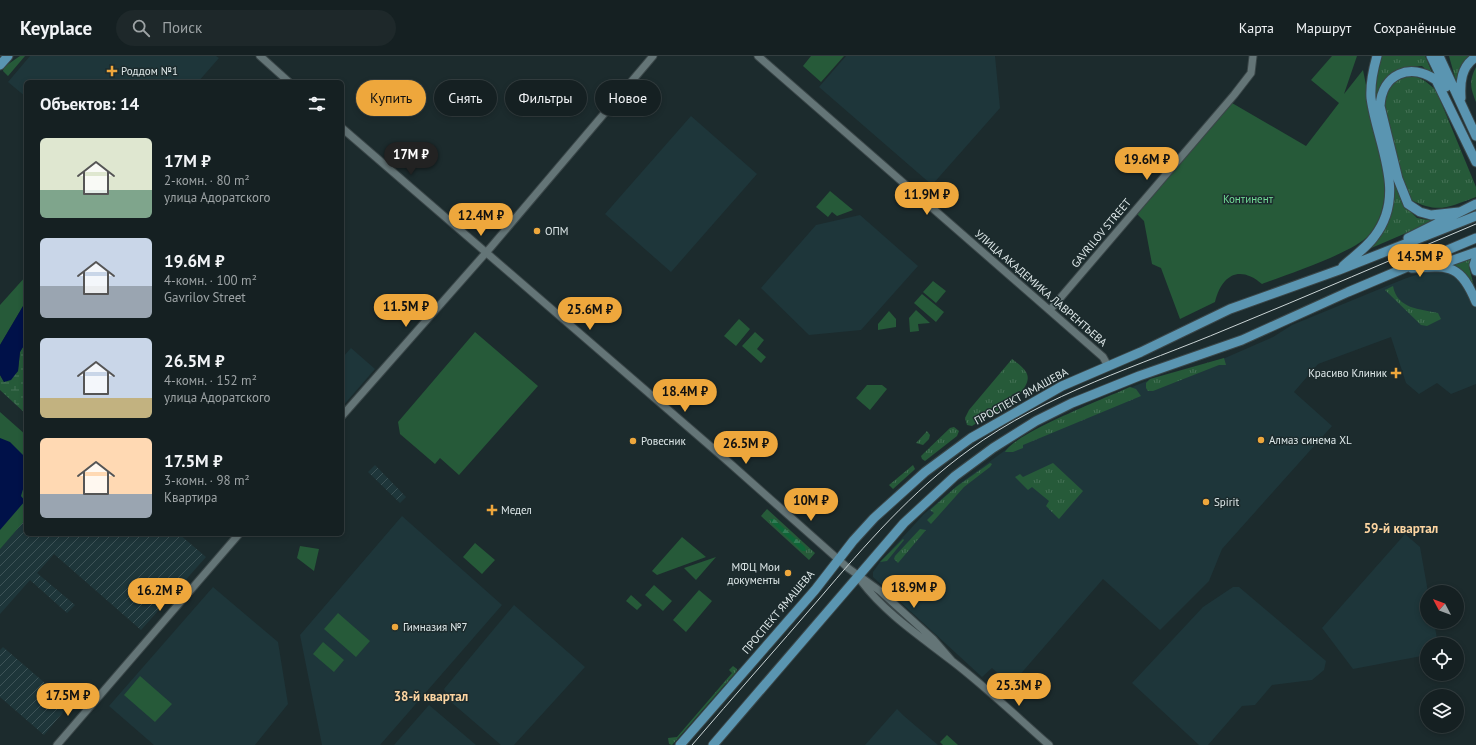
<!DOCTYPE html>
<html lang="ru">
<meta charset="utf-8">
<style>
body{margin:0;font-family:"PT Sans",sans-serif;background:#1e282a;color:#f1f3f6;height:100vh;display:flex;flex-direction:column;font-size:15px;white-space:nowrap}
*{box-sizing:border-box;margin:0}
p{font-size:13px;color:#9da3a5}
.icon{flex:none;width:22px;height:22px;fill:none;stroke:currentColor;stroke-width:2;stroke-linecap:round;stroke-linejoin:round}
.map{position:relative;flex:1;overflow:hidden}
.drawer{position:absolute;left:24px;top:24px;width:320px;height:456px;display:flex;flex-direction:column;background:#152022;border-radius:6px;box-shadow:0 2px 6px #0003,0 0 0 1px #343e40}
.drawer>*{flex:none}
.top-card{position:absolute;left:356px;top:24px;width:380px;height:36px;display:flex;gap:8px}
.needle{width:26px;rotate:311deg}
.controls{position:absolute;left:1420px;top:529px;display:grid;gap:8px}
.controls a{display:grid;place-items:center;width:44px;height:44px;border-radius:50%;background:#152022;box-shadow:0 2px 6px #0003,0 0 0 1px #343e40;font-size:20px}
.price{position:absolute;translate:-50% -34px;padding:0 9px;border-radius:14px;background:#eea73c;color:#111;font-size:13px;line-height:26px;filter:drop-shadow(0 1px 2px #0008)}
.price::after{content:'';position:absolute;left:50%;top:24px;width:12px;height:9px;margin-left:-6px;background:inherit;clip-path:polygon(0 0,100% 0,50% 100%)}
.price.active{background:#222;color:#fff}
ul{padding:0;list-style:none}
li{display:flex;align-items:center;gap:12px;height:100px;padding:0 16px}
li span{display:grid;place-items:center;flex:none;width:112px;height:80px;border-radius:6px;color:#555}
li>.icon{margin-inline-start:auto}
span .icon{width:48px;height:48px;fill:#fffc;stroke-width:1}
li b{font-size:17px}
h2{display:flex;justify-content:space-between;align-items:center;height:48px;padding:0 16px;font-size:17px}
.pill{padding:0 14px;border-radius:18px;background:#152022;box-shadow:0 2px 6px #0003,0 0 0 1px #343e40;font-size:14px;line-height:36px}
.pill.active{background:#eea73c;color:#111}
header{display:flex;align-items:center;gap:24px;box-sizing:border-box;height:56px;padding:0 20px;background:#152022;border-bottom:1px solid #343e40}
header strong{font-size:19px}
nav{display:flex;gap:22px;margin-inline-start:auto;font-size:14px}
.search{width:280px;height:36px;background:#1e282a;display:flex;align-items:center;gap:10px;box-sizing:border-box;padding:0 14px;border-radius:22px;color:#9da3a5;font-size:15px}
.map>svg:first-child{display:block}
.built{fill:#1e363a}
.industrial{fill:url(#industrial-furrows)}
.grass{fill:url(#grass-tufts)}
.forest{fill:url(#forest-firs)}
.wetland{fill:url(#wetland-marsh)}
.park{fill:#265a39}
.water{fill:#001149}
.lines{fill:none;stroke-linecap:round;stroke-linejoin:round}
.minor-casing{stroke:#3a4648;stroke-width:9}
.major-casing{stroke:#3a4648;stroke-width:11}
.minor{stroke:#647577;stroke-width:7}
.major{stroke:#5a95b1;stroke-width:9}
.tram{stroke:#cbd5d6;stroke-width:1}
.poi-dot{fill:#eea73c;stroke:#1c2b2d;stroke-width:1.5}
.labels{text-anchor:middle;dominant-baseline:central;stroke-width:3;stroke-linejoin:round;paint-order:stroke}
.poi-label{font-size:11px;fill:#dfe9ea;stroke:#1c2b2d;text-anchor:start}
.park-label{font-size:11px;fill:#72db97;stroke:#1c2b2d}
.street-label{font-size:11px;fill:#dfe9ea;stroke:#1c2b2d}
.quarter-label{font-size:13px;font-weight:bold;fill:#fdd5a1;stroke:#1c2b2d}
</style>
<header>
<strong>Keyplace</strong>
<div class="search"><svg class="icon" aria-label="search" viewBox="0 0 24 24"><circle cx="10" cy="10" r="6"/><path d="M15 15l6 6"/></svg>Поиск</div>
<nav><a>Карта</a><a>Маршрут</a><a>Сохранённые</a></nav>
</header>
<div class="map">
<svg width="1476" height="689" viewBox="0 0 1476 689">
<defs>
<pattern id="industrial-furrows" width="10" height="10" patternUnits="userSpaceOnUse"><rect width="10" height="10" fill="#1e363a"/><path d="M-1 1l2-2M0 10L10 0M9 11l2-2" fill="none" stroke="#3e5357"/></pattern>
<pattern id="grass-tufts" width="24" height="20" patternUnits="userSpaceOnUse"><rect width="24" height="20" fill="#265a39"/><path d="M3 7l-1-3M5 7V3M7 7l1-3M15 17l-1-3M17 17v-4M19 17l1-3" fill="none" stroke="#457256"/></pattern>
<pattern id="forest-firs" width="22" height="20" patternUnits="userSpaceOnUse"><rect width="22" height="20" fill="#0f6638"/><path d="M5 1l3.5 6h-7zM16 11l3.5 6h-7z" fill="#327c55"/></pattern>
<pattern id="wetland-marsh" width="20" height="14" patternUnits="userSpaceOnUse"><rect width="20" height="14" fill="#265a39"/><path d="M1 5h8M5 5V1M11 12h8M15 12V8" fill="none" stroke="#457256"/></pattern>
</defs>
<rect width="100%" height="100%" fill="#1c2b2d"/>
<path class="built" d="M30,0H216L219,2L198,26H26V41L8,26Z
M846,0H995L1000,52L932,129L819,31Z
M691,60L757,118L671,216L605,158Z
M860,159L918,210L861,274L809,279L761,232L816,169Z
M1449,214L1467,232L1476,252V328L1451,338L1437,327L1419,338L1406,327L1391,281L1318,308L1294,336L1332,370L1222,493L1209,525L1160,574L1103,523L1011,629L992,612L982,621L873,521V516L880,506L924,458L959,428L1015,387L1076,354L1147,325L1225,302L1273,281L1292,269L1404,223L1425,216Z
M351,292L375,313L342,351V302Z
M402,460L502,549L380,689H322L300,579Z
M1405,478L1420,491L1428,536L1427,566H1434L1438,588H1427V599L1353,613L1322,572Z
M213,531L278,586L288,648L255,689H154L109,650Z
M1233,531H1239L1326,605L1324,614L1312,624L1272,629L1255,649L1242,650L1208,689H1199L1132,627L1203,551Z
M514,549L585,611L514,689H501L451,646L444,633Z
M429,649L476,689H394Z
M897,653L904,660L938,689H865Z"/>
<path class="industrial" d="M375,409L406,441L400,447L368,416Z
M26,460V478H179L206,501L141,574L54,498L37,517L75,549L67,557L30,524L0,558V489Z
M3,591L67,646L61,653L64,655L44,679L0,641V594Z"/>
<path class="grass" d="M20,0H25L8,20L3,15L4,11Z
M1380,0H1425L1434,21L1422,10C1397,11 1383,18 1377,44L1405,150L1417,162L1434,165L1362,196L1391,154L1374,42V23Z
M1449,0H1470L1460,13L1456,25Z
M1476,11V46C1470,31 1469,25 1476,11Z
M1413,19L1425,25L1436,34L1476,131V141C1448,151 1439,158 1411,144L1404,130L1384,50C1385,32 1395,21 1413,19Z
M1471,199L1469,211L1476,238L1463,217L1452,207Z
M1393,230C1397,253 1420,253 1438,257L1441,263L1427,270L1421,269L1385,234Z
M1224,302L1226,309H1219L1153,335H1148L1146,332V327L1150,323Z
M1012,303C1017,307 1023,311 1026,316C1038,336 984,362 972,370L967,369L965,362L969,354Z
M1130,331L1136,333L1141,340L1023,389V392L1013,396H1005C1013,378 1108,341 1130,331Z
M954,371L959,375L957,380L925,405L922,403L921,400L924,397L950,372Z
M927,375L930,379L929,383L923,389L916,387Z
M990,407L992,408L990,411L964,431L931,468L927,464L934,457L930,454L956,431Z
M1053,407L1083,435L1059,463L1046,450L1049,445L1032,431L1028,434L1015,421L1020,418L1023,421Z
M913,409L915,413L913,415L893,433L889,429Z
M767,453L815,497L809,504L761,460Z
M920,473L926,474L898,507L894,503L895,500Z
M903,483L904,484L887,505L880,506Z
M733,610L737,613L736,616L672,689L669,688L668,682L677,681L732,617L729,614Z"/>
<path class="forest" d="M770,463H774L805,491L806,495H802L771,466Z"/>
<path class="wetland" d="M26,286V358L0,334V319L4,326L18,315L20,296Z"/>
<path class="park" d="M811,0H844L821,26L803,10Z
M1332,0H1357L1344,38L1363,14L1384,118C1386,140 1384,161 1369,179C1355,196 1286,219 1262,228C1240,209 1222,218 1215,246L1180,263L1161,212L1152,208L1144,165L1136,157L1232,47L1306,90L1339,47L1311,24Z
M830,135L853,154L837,160L832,156L828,161L816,151Z
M26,220V245L0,289V249Z
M933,225L946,235L936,247L923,236Z
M922,238L944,256L936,266L914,247Z
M916,254L930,267L918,268L919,275L910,276L909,262Z
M889,255L896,263V271L878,274V268Z
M739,263L750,273L736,290L724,280Z
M475,276L538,330L459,419L440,402L435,408L400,378L398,366Z
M755,276L764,284L757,293L766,301L761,307L742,290Z
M867,329H882L887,333L870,354L856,342Z
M0,356L26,379V463L0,493Z
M682,481L706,501L657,519L652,515Z
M475,487L495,504L482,518L463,501Z
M300,490L319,493L314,515L297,502Z
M716,501L696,524L684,512Z
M654,529L672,545L663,555L645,539Z
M699,534L712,545L686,576L673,564Z
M631,539L642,549L637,554L626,545Z
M338,557L370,585L356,601L324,573Z
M323,586L344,604L334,616L313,598Z
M140,620L172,648L155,666L124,639Z
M947,679L958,689H943L940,686Z"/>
<path class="water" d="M26,245V286L20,296L18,315L11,324L4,326L0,319V289Z
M0,382L10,386L26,402V423L21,440L25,445L0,474Z"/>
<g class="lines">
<g class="minor-casing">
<path id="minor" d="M260,0L289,26
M758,0L1103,301L1108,310
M342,72L724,402L848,512L880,535L933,583L952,605
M1050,254L1234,39L1251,17L1253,0
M342,360L491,191L653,0
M861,525C886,558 920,580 952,605C986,631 1017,661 1049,689
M57,689L239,478"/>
</g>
<g class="major-casing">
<path id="major" d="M1431,0L1446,31
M1439,0L1476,80
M0,9L8,0
M1461,42C1460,27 1461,10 1476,1
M1459,156L1431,159L1420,156L1408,148L1398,123L1380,50C1382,18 1410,6 1436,24L1476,106
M1408,182L1476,148
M1476,203L1474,209L1476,215
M1439,209L1476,196
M1343,210C1353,201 1366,192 1374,181C1408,138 1377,88 1371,42C1370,27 1373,14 1377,0
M1411,212C1449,210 1460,207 1476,246
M680,689L815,534L853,485L874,462L925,416L971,382L1062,330L1141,296L1230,253L1339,214L1476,160
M713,689L904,467L955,420L993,392L1036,365L1072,347L1139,320L1242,284L1348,236L1476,182"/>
</g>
<use href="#minor" class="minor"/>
<use href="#major" class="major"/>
<path class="tram" d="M692,689C734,640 777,592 819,543C865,489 912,435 969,394C1047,337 1139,310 1227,273C1310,239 1393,203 1476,168"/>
</g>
<g class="poi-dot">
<path d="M110 9h4v4h4v4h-4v4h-4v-4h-4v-4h4z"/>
<circle cx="537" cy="175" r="4"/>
<path d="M1394 311h4v4h4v4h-4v4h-4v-4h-4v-4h4z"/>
<circle cx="1261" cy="384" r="4"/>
<circle cx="633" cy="385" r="4"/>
<circle cx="1206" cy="446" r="4"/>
<path d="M490 448h4v4h4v4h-4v4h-4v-4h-4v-4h4z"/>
<circle cx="788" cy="517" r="4"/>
<circle cx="395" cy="571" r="4"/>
</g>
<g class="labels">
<g class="poi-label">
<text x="121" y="15">Роддом №1</text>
<text x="545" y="175">ОПМ</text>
<text x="1387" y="317" text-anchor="end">Красиво Клиник</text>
<text x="1269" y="384">Алмаз синема XL</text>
<text x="641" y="385">Ровесник</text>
<text x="1214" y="446">Spirit</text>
<text x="501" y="454">Медел</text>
<text x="780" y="511" text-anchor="end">МФЦ Мои<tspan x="780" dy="13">документы</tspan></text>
<text x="403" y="571">Гимназия №7</text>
</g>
<g class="park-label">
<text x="1248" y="143">Континент</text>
</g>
<g class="street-label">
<text transform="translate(1101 177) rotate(-50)">GAVRILOV STREET</text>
<text transform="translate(1041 232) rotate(41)">УЛИЦА АКАДЕМИКА ЛАВРЕНТЬЕВА</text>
<text transform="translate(1021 340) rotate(-29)">ПРОСПЕКТ ЯМАШЕВА</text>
<text transform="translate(778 556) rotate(-50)">ПРОСПЕКТ ЯМАШЕВА</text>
</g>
<g class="quarter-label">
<text x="1401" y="472">59-й квартал</text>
<text x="431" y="640">38-й квартал</text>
</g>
</g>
</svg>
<div class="controls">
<a><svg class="needle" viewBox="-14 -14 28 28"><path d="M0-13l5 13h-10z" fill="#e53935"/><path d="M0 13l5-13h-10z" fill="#9da3a5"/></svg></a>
<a><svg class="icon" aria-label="locate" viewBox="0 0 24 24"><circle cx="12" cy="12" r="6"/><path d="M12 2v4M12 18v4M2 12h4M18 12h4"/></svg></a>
<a><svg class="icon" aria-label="layers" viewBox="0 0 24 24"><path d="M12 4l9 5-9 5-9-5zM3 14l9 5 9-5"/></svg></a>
</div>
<b class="price active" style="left:411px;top:120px">17M ₽</b>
<b class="price" style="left:1147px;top:125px">19.6M ₽</b>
<b class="price" style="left:927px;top:160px">11.9M ₽</b>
<b class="price" style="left:481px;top:181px">12.4M ₽</b>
<b class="price" style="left:1420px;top:222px">14.5M ₽</b>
<b class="price" style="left:406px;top:272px">11.5M ₽</b>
<b class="price" style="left:590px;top:275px">25.6M ₽</b>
<b class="price" style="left:685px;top:357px">18.4M ₽</b>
<b class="price" style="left:746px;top:409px">26.5M ₽</b>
<b class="price" style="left:811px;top:466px">10M ₽</b>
<b class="price" style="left:914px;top:553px">18.9M ₽</b>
<b class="price" style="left:160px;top:556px">16.2M ₽</b>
<b class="price" style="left:1019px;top:651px">25.3M ₽</b>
<b class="price" style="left:68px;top:661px">17.5M ₽</b>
<div class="top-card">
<a class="pill active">Купить</a>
<a class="pill">Снять</a>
<a class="pill">Фильтры</a>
<a class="pill">Новое</a>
</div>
<section class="drawer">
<h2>Объектов: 14<svg class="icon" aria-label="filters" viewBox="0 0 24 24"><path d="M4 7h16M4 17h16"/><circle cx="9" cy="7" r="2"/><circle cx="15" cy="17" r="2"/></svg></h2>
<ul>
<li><span style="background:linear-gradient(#dfe7d0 65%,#7fa58c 0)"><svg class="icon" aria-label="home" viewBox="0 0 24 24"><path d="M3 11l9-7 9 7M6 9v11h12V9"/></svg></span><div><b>17M ₽</b><p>2-комн. · 80 m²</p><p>улица Адоратского</p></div></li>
<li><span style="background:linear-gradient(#c9d6e8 60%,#9aa5b1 0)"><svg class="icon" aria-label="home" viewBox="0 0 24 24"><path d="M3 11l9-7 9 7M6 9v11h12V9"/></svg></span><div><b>19.6M ₽</b><p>4-комн. · 100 m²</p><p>Gavrilov Street</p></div></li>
<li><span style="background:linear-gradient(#c9d6e8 75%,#c2b280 0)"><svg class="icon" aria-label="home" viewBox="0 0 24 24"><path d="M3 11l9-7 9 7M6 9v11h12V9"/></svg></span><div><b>26.5M ₽</b><p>4-комн. · 152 m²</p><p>улица Адоратского</p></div></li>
<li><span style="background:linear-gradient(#ffd9b3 70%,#9aa5b1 0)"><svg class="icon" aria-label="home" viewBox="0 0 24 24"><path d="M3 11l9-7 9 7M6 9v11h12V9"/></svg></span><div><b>17.5M ₽</b><p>3-комн. · 98 m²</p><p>Квартира</p></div></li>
</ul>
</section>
</div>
